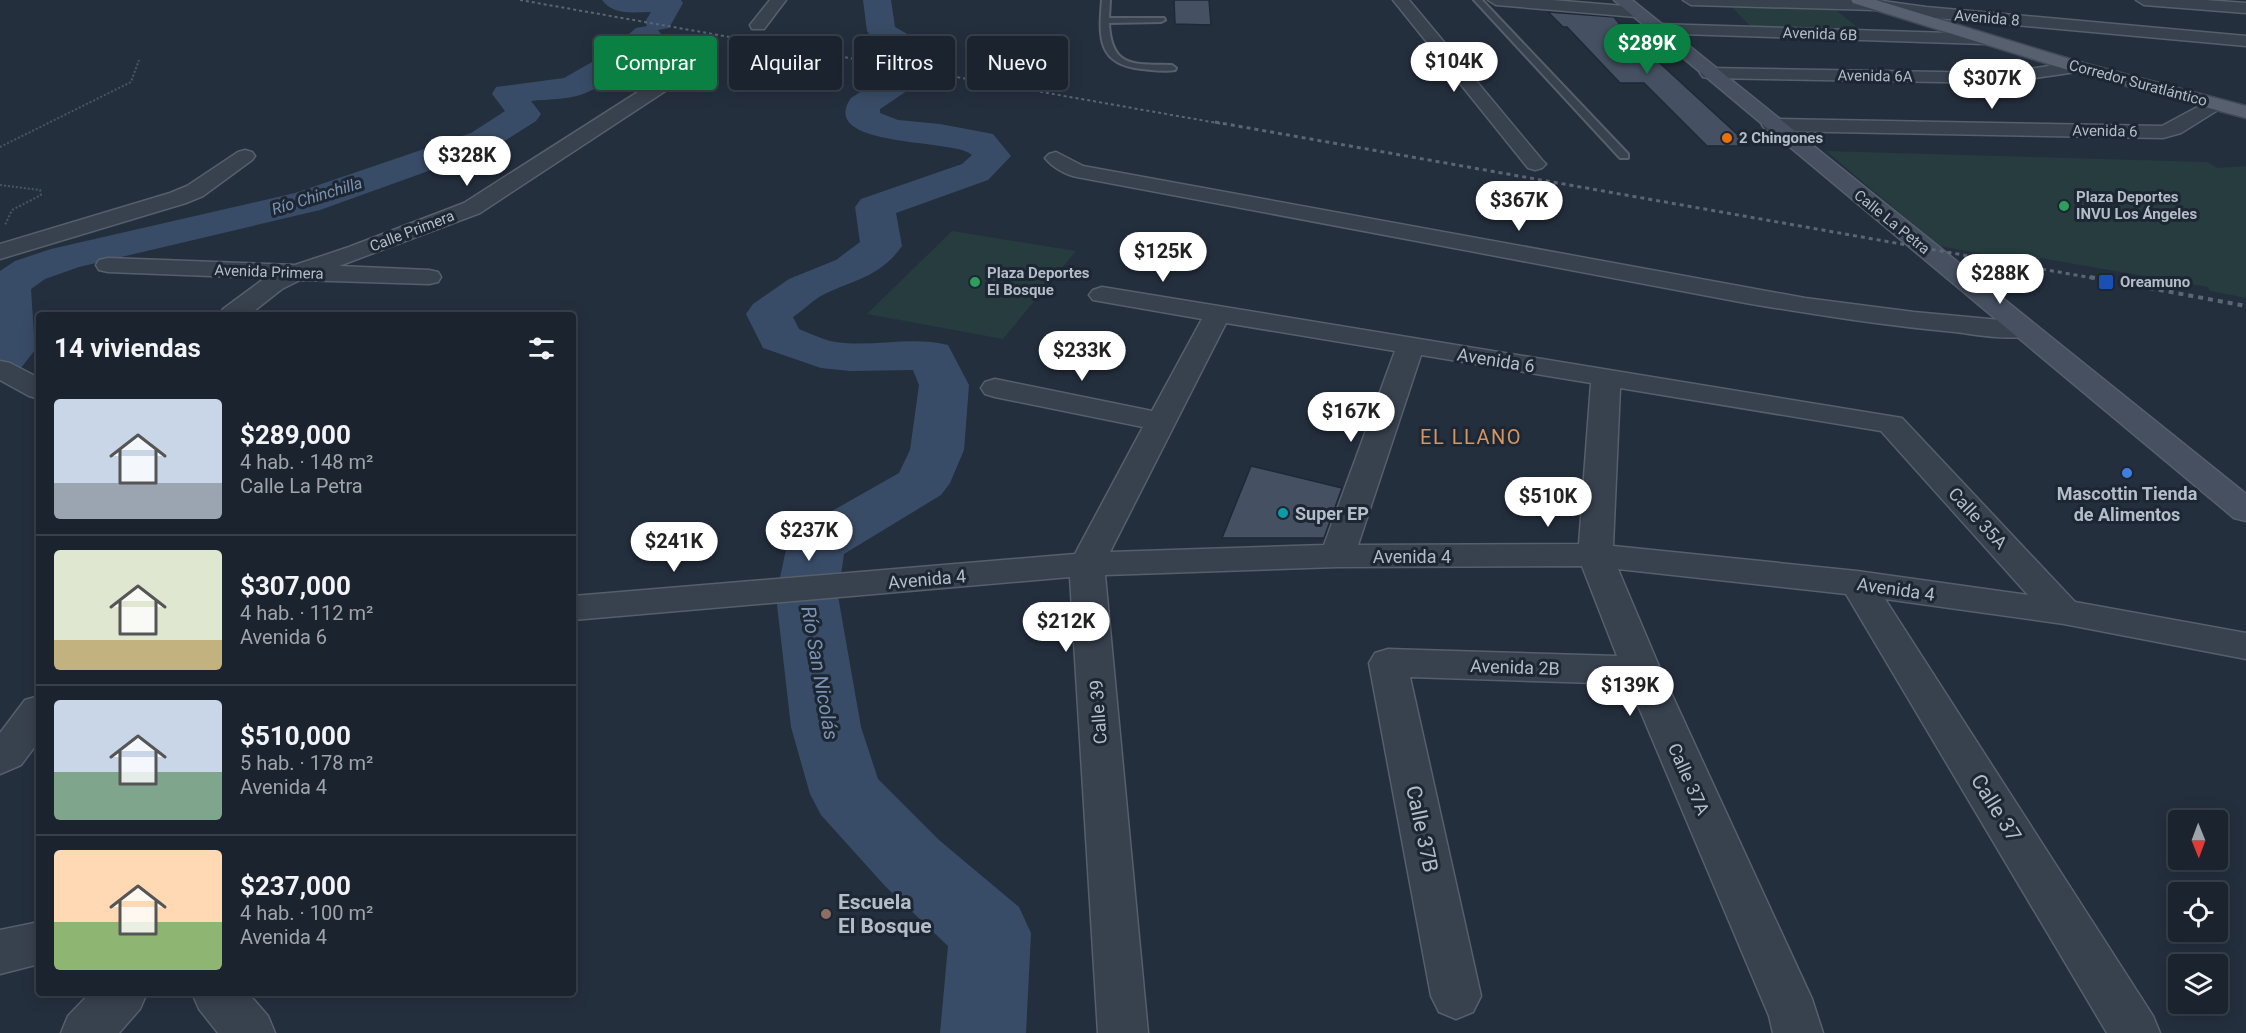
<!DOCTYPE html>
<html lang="es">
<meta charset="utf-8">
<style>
body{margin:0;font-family:Roboto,sans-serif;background:#242b36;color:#f1f3f6;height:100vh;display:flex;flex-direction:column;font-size:22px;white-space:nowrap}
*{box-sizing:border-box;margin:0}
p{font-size:20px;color:#a0a4aa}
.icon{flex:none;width:33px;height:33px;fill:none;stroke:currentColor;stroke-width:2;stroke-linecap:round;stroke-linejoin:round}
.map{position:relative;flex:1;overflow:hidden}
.sheet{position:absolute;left:36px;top:312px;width:540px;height:684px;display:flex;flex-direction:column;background:#1b232e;border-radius:6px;box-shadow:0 3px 15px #0003,0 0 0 2px #39404a}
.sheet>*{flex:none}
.guide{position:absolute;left:594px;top:36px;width:570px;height:54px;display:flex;gap:12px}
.needle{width:39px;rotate:179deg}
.fabs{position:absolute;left:2168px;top:810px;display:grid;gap:12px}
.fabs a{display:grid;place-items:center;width:60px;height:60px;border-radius:6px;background:#1b232e;box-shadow:0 3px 15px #0003,0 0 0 2px #39404a;font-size:30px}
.price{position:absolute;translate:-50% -51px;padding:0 14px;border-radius:21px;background:#fff;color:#222;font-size:20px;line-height:39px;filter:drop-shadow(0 2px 3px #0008)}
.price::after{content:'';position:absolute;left:50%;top:36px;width:18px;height:14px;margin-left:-9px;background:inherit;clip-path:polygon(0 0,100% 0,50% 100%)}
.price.on{background:#0b8043;color:#fff}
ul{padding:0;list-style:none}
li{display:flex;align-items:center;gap:18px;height:150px;padding:0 18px}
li+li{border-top:2px solid #39404a}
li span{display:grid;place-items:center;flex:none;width:168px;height:120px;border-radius:6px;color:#555}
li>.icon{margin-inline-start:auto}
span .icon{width:72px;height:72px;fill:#fffc;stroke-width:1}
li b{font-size:26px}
h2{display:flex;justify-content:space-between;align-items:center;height:72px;padding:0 18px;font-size:26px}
.tag{padding:0 21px;border-radius:6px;background:#1b232e;box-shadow:0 3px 15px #0003,0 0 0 2px #39404a;font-size:21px;line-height:54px}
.tag.on{background:#0b8043;color:#fff}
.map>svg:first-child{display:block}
.green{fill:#263c3f}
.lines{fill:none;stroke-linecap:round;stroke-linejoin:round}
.river{fill:#394c67;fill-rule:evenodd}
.building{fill:#455162;stroke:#1f2835;stroke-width:1.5}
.lane-casing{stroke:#565f6c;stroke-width:4}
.street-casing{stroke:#565f6c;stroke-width:3}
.secondary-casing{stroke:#565f6c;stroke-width:3}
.primary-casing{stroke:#414a57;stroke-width:3}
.path{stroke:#44595c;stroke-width:2;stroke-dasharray:2 2;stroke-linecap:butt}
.lane{fill:#38414e;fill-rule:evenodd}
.street{fill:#38414e;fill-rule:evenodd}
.secondary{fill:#465061;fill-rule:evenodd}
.primary{fill:#56606e;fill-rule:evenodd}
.rail-far2{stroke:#5a6575;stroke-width:2;stroke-dasharray:3 3;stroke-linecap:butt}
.rail-far1{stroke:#5a6575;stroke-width:3;stroke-dasharray:4 4;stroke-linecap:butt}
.rail{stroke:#5a6575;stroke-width:4;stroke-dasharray:5 5;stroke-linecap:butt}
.food-dot{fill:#e8710a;stroke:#1d2633;stroke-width:2}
.leisure-dot{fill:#2e9e5b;stroke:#1d2633;stroke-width:2}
.transit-dot{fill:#1a4fb4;stroke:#1d2633;stroke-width:2}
.shop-dot{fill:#3f7fe0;stroke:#1d2633;stroke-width:2}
.culture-dot{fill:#0f9aa8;stroke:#1d2633;stroke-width:2}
.education-dot{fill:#8d6e63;stroke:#1d2633;stroke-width:2}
.labels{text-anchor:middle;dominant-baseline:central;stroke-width:6;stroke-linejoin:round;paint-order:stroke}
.far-street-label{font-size:15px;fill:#b4bcc9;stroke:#1d2633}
.far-poi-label{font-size:15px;font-weight:bold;fill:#b4bcc9;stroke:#1d2633;text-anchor:start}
.far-water-label{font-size:16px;font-style:italic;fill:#7c92b1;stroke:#1d2633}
.street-label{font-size:18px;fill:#b4bcc9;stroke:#1d2633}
.poi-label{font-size:18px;font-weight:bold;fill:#b4bcc9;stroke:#1d2633}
.neighbourhood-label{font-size:20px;letter-spacing:1.5px;fill:#d59563;stroke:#1d2633}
.water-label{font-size:20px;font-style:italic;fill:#7c92b1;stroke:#1d2633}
.near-street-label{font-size:21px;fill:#b4bcc9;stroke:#1d2633}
.near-poi-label{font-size:21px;font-weight:bold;fill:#b4bcc9;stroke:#1d2633;text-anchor:start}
</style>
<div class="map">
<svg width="2246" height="1033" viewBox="0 0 2246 1033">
<rect width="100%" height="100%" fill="#242f3e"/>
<path class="green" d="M1729,4L1832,7L1862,31L1752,28Z
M1826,151L2207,162L2218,168L2246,166V298L2210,291L2208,287L2040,258L2041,264L1939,246Z
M952,231L1076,251L1003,339L867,314Z"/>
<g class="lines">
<path class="river" d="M602,0H681L683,3L669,28L658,30L661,34C644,57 609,84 583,94C567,100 548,99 531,101L541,114L536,121L495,147L320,210L79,267L45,279L31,289L35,350L17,373L0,377V271L15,261L51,249L295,193L471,133L505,111L492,94L496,87L564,78L606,54L636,28L647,26L645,22L651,12C633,12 614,16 602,0Z
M863,0H891L895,27L943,54L947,61C941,70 933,75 923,78L919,83L880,109V113L898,120L940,124L993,134L1011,156L988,180L896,213L902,246C879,279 850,280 819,297C810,303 802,311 793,317L799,329C809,333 820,338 830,341C869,349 909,335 948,345L969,385L964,450L950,483L941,495L844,554L838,596L861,727L878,779L939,840L1019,907L1031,933L1026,1033H940L948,946L885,886L821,815L810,794L791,727L776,596L787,545L795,532L899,473L910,450L919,385L913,370L850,371L821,368L763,348L746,314L753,304L789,279L836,260L860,242L855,207L861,199L962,164L972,155C957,138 816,149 851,98L897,69L906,67L911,61L871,37L867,31Z"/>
</g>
<path class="building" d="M1174,0H1209L1211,25L1175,24Z
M1548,12L1614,17L1625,31L1750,146H1707L1644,83H1620L1567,27H1563Z
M1251,466L1342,488L1324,538H1222Z"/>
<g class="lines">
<g class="lane-casing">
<path id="lane" d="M1102,0H1110L1109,18H1164L1165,20L1161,22L1109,23C1111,69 1135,64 1172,65L1176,68L1175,70C1165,72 1153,70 1142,69C1097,65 1099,37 1102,0Z
M1474,0H1482L1628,154V158H1620Z"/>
</g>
<g class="street-casing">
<path id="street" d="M770,0H786L764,29H752L750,25Z
M1393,0H1409L1542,160L1546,164L1542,168L1535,170L1528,168Z
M1488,0H1552L1636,7L1644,12L1636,17L1496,5Z
M1683,0H1875L1926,7L2246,36V46L1926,17L1875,10L1691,5Z
M2136,0H2205L2246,3V13L2144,5Z
M1657,24L1984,34L1990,35L1993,39L1990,43L1984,44L1651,33L1649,29Z
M708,50L714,51L717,55L714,59L480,213L339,266L429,270L438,272L441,277L438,282L429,284L300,280L282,289L249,315H219L223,309L265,278L108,272L99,270L96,265L99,260L108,258L295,265L349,247L464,203L702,51Z
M2077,62L2083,63L2086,67L2083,71L2000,83L1709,78L1703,77L1700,73L1703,69L1709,68L2000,73Z
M2214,98L2221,100L2224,104L2221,108L2181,133L2163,138L1772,131L1765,129L1762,125L1765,121L1772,119L2162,126Z
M245,150L252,152L255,156L252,160L203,196L186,203L0,259V244L170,193L187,186L238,152Z
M1056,152L1083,166L1805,298L1914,312L2032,323L2036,329L2032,335C2009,341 1979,335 1955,332C1886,326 1819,315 1751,304L1077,177C1066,175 1052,167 1045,158L1049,154Z
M1102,287L1902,418L2075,602L2246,633V659L2064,624L1885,599L2153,1016L2160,1033H2107L1846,594L1618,569L1661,671L1812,999L1823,1033H1773L1769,1016L1629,684L1410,677L1481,996L1473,1012L1456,1019L1439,1012L1431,996L1369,663L1375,653L1388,649L1617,656L1582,566L1337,567L1105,575L1148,1033H1098L1070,577L573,620V596L1075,554L1143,427L995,397L985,394L981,388L985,382L995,379L1152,411L1202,319L1093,300L1089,295L1093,290ZM1226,323L1395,351L1324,545L1110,552ZM1421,355L1591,383L1579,544L1358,545ZM1620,388L1881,431L2028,595L1857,571L1613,546Z
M0,361L10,363L39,378V399L29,396L0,380Z
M39,696V741L21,765L0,774V733L25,700Z
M39,922V964L0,974V930Z
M90,993H147L140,1009L119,1033H61L68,1016Z
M192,993H248L268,1016L275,1033H218L199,1009Z"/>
</g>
<g class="secondary-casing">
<path id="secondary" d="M1614,0H1632L2246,494V521L2234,518Z"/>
</g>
<g class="primary-casing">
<path id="primary" d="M1851,0H1876L2083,63L2246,106V118L2071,71L1853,3Z"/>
</g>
<path class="path" d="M0,147L131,82L139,60
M0,185L40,190L41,195L12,210L5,225"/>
<use href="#lane" class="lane"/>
<use href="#street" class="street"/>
<use href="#secondary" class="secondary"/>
<use href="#primary" class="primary"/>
<path class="rail-far2" d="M520,0L1223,124"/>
<path class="rail-far1" d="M1215,122L2098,279"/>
<path class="rail" d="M2090,277L2246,306"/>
</g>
<circle class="food-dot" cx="1727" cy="138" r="6"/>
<g class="leisure-dot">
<circle cx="2064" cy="206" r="6"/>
<circle cx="975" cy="282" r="6"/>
</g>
<rect class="transit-dot" x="2098" y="274" width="16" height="16" rx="3"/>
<circle class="shop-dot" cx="2127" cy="473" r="6"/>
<circle class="culture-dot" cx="1283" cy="513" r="6"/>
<circle class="education-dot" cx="826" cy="914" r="6"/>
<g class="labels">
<g class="far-street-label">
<text transform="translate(1987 18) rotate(5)">Avenida 8</text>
<text transform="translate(1820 34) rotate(2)">Avenida 6B</text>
<text transform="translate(1875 76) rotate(1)">Avenida 6A</text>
<text transform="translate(2138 83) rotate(15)">Corredor Suratlántico</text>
<text transform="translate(2105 131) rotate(1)">Avenida 6</text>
<text transform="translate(1892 222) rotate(39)">Calle La Petra</text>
<text transform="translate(412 231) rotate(-21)">Calle Primera</text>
<text transform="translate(269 272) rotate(2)">Avenida Primera</text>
</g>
<g class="far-poi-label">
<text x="1739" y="138">2 Chingones</text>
<text x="2076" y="197">Plaza Deportes<tspan x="2076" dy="17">INVU Los Ángeles</tspan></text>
<text x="987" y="273">Plaza Deportes<tspan x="987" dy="17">El Bosque</tspan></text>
<text x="2120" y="282">Oreamuno</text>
</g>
<g class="far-water-label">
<text transform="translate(317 196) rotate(-17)">Río Chinchilla</text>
</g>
<g class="street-label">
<text transform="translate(1496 360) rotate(9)">Avenida 6</text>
<text transform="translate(1978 518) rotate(47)">Calle 35A</text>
<text x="1412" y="556">Avenida 4</text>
<text transform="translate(927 579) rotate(-5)">Avenida 4</text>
<text transform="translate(1896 589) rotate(8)">Avenida 4</text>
<text transform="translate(1515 667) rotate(2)">Avenida 2B</text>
<text transform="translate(1098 712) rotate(-94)">Calle 39</text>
<text transform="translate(1689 779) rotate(66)">Calle 37A</text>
</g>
<g class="poi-label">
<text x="2127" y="493">Mascottin Tienda<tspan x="2127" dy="21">de Alimentos</tspan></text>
<text x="1295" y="513" text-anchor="start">Super EP</text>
</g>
<g class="neighbourhood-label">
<text x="1471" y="437">EL LLANO</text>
</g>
<g class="water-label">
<text transform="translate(820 673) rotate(80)">Río San Nicolás</text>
</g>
<g class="near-street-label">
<text transform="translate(1996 808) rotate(58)">Calle 37</text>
<text transform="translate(1422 829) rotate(78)">Calle 37B</text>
</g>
<g class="near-poi-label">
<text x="838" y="902">Escuela<tspan x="838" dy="24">El Bosque</tspan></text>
</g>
</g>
</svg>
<div class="fabs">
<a><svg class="needle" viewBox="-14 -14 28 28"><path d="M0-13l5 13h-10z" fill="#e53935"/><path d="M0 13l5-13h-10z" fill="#a0a4aa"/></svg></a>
<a><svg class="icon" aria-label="locate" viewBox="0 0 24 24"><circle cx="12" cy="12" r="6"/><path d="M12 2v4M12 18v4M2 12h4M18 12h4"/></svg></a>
<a><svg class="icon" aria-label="layers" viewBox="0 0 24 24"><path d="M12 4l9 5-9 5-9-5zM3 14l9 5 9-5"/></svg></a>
</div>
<b class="price on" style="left:1647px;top:75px">$289K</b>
<b class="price" style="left:1454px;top:93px">$104K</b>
<b class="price" style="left:1992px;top:110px">$307K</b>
<b class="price" style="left:467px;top:187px">$328K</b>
<b class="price" style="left:1519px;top:232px">$367K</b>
<b class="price" style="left:1163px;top:283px">$125K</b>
<b class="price" style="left:2000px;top:305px">$288K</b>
<b class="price" style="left:1082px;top:382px">$233K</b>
<b class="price" style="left:1351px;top:443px">$167K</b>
<b class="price" style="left:1548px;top:528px">$510K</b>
<b class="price" style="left:809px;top:562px">$237K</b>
<b class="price" style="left:674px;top:573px">$241K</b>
<b class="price" style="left:1066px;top:653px">$212K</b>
<b class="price" style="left:1630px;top:717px">$139K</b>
<div class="guide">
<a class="tag on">Comprar</a>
<a class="tag">Alquilar</a>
<a class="tag">Filtros</a>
<a class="tag">Nuevo</a>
</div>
<section class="sheet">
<h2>14 viviendas<svg class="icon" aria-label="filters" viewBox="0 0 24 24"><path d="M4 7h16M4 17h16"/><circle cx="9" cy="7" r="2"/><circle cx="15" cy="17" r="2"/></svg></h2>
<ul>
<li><span style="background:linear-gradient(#c9d6e8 70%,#9aa5b1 0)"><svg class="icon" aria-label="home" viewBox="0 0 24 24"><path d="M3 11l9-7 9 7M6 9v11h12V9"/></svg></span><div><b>$289,000</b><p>4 hab. · 148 m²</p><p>Calle La Petra</p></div></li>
<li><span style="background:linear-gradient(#dfe7d0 75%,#c2b280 0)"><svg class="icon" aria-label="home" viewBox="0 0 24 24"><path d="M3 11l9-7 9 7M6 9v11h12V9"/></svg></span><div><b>$307,000</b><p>4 hab. · 112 m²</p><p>Avenida 6</p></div></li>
<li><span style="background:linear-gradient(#c9d6e8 60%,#7fa58c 0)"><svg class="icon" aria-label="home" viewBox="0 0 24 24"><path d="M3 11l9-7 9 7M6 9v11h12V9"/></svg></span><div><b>$510,000</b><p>5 hab. · 178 m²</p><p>Avenida 4</p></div></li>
<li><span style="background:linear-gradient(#ffd9b3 60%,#8fb573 0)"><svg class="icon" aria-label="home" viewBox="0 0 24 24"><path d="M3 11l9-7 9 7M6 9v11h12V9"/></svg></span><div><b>$237,000</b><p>4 hab. · 100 m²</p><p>Avenida 4</p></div></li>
</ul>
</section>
</div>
